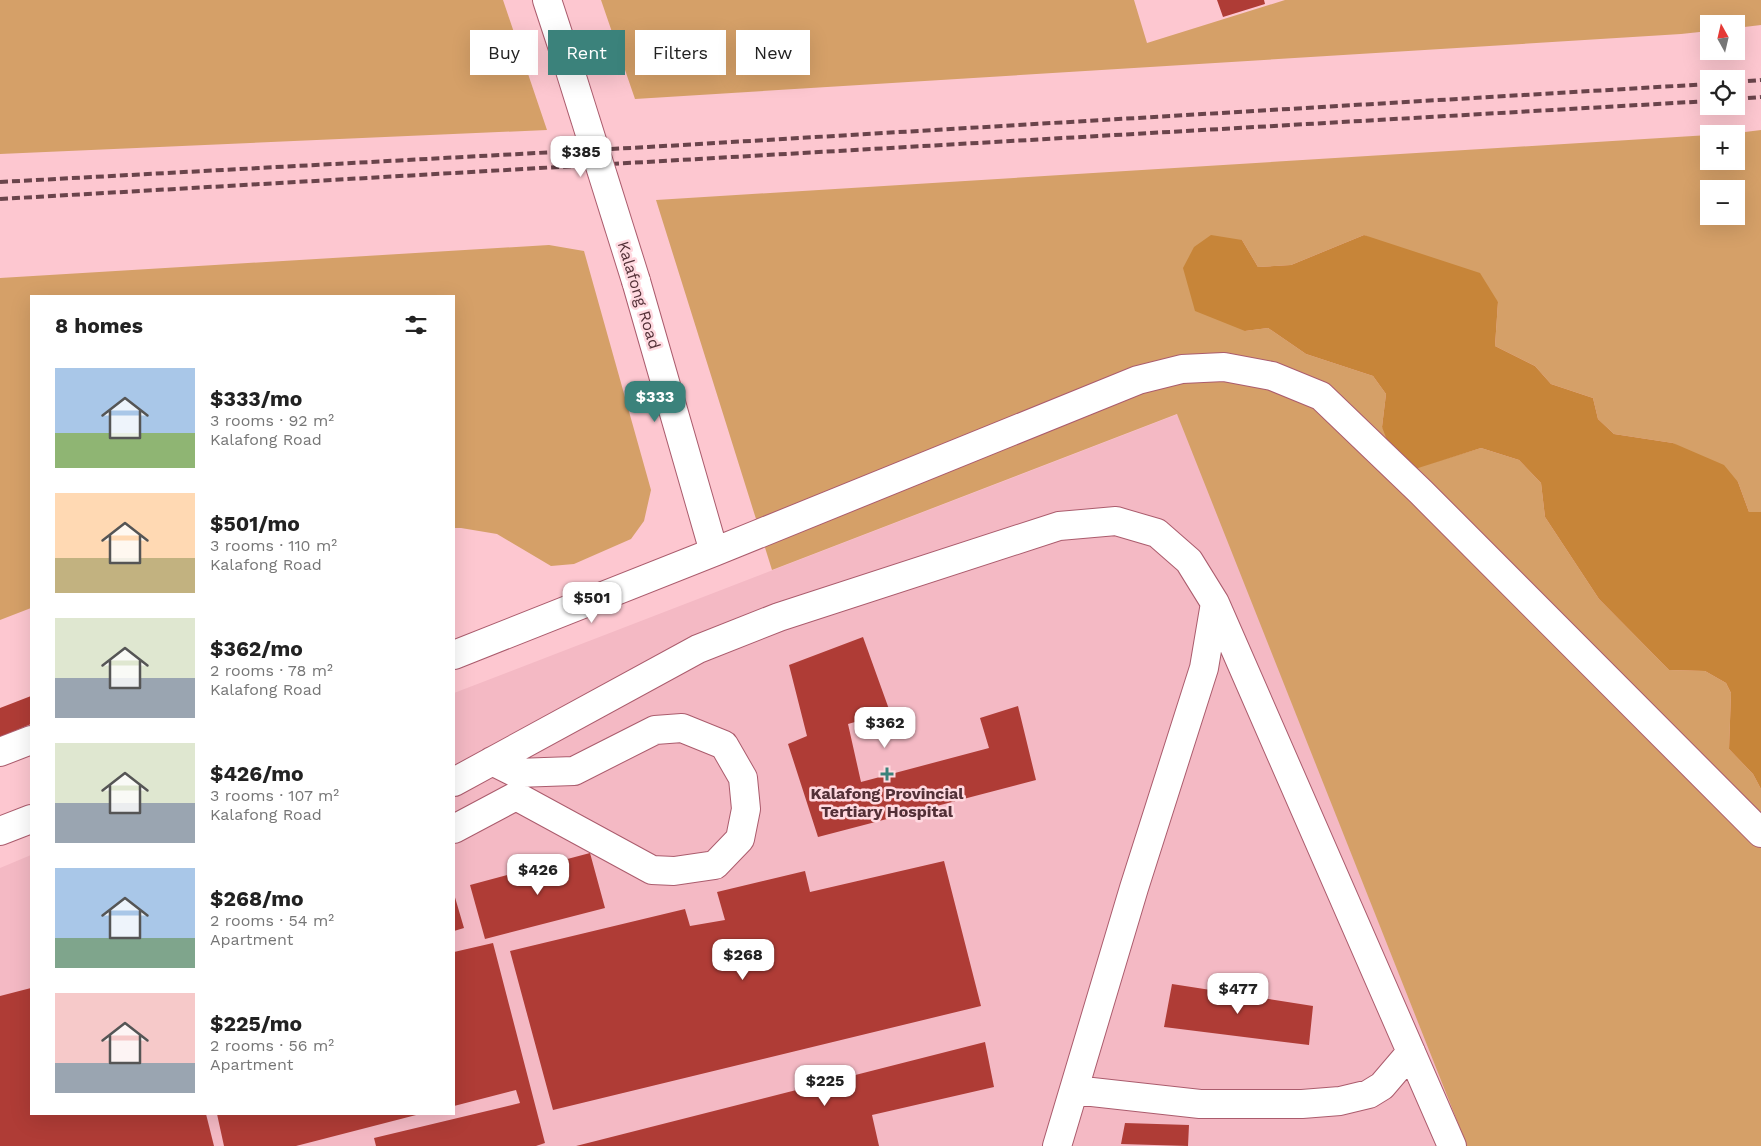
<!DOCTYPE html>
<meta charset="utf-8">
<style>
body{margin:0;font-family:"Work Sans",sans-serif;background:#f6f6f6;color:#222;height:100vh;display:flex;flex-direction:column;font-size:19px;white-space:nowrap}
*{box-sizing:border-box;margin:0}
p{font-size:16px;color:#767676}
.icon{flex:none;width:28px;height:28px;fill:none;stroke:currentColor;stroke-width:2;stroke-linecap:round;stroke-linejoin:round}
.map{position:relative;flex:1;overflow:hidden}
.sheet{position:absolute;left:30px;top:295px;width:425px;height:820px;display:flex;flex-direction:column;background:#fff;border-radius:0px;box-shadow:0 5px 20px #0002}
.sheet>*{flex:none}
.hud{position:absolute;left:470px;top:30px;width:475px;height:45px;display:flex;gap:10px}
.needle{width:32px;rotate:352deg}
.buttons{position:absolute;left:1700px;top:15px;display:grid;gap:10px}
.buttons a{display:grid;place-items:center;width:45px;height:45px;border-radius:0px;background:#fff;box-shadow:0 5px 20px #0002;font-size:25px}
.price{position:absolute;translate:-50% -42px;padding:0 11px;border-radius:10px;background:#fff;color:#222;font-size:16px;line-height:32px;filter:drop-shadow(0 1px 2px #0008)}
.price::after{content:'';position:absolute;left:50%;top:30px;width:15px;height:11px;margin-left:-8px;background:inherit;clip-path:polygon(0 0,100% 0,50% 100%)}
.price.on{background:#3b827b;color:#fff}
ul{padding:0;list-style:none}
li{display:flex;align-items:center;gap:15px;height:125px;padding:0 25px}
li span{display:grid;place-items:center;flex:none;width:140px;height:100px;border-radius:0px;color:#555}
li>.icon{margin-inline-start:auto}
span .icon{width:60px;height:60px;fill:#fffc;stroke-width:1}
li b{font-size:21px}
h2{display:flex;justify-content:space-between;align-items:center;height:60px;padding:0 25px;font-size:21px}
.chip{padding:0 18px;border-radius:0px;background:#fff;box-shadow:0 5px 20px #0002;font-size:18px;line-height:45px}
.chip.on{background:#3b827b;color:#fff}
.map>svg:first-child{display:block}
.built{fill:#f4b9c4}
.green{fill:#d5a068;fill-rule:evenodd}
.forest{fill:#c78539}
.building{fill:#af3c36}
.lines{fill:none;stroke-linecap:round;stroke-linejoin:round}
.minor-casing{stroke:#ab5c6d;stroke-width:30}
.minor{stroke:#fff;stroke-width:28}
.rail{stroke:#6a444b;stroke-width:4;stroke-dasharray:8 4;stroke-linecap:butt}
.minor-bridge-casing{stroke:#ab5c6d;stroke-width:30;stroke-linecap:butt}
.minor-bridge{stroke:#fff;stroke-width:28}
.poi-dot{fill:#3b827b;stroke:#ffd9e0;stroke-width:2}
.labels{text-anchor:middle;dominant-baseline:central;stroke-width:5;stroke-linejoin:round;paint-order:stroke}
.street-label{font-size:16px;fill:#533037;stroke:#ffd9e0}
.poi-label{font-size:16px;font-weight:bold;fill:#533037;stroke:#ffd9e0}
</style>
<div class="map">
<svg width="1761" height="1146" viewBox="0 0 1761 1146">
<rect width="100%" height="100%" fill="#fdc7d0"/>
<path class="built" d="M1178,414L1467,1146H0V868L31,855V1114H454V693Z"/>
<path class="green" d="M0,0H503L547,130L0,154Z
M601,0H1134L1147,43L1285,0H1761V25L1736,28V24H1709V31L1681,34L635,99Z
M1761,130V512H1749L1738,482L1673,443L1614,434L1598,419L1593,398L1551,384L1535,366L1495,346L1498,302L1364,235L1291,265L1258,267L1242,240L1245,331L1268,328L1306,354L1373,376L1386,394L1382,427L1415,468L1481,448L1519,460L1541,483L1545,517L1599,599L1669,670L1705,671L1726,683L1731,693L1729,749L1753,774L1761,789V1146H1467L1177,414L772,570L656,200L1709,135V161H1736V134H1729ZM1709,189H1736V216H1709Z
M549,245L584,251L651,490L644,521L631,539L574,564L551,566L497,534L461,528H454V296H31V608L0,620V278Z"/>
<path class="forest" d="M1211,235L1242,240L1258,267L1291,265L1364,235L1480,273L1498,302L1495,346L1535,366L1551,384L1593,398L1598,419L1614,434L1673,443L1724,465L1738,482L1749,512H1761V789L1753,774L1729,749L1731,693L1726,683L1705,671L1669,670L1599,599L1545,517L1541,483L1519,460L1481,448L1415,469L1390,448L1382,427L1386,394L1373,376L1306,354L1268,328L1245,331L1195,311L1183,268L1194,247Z"/>
<path class="building" d="M1217,0H1264L1265,4L1223,17Z
M863,637L890,712L848,724L861,782L989,748L980,718L1018,706L1036,780L818,837L788,744L807,736L789,665Z
M31,696V724L0,737V708Z
M590,853L605,908L485,939L470,885Z
M944,861L981,1006L553,1110L510,951L685,909L690,926L725,920L717,892L805,871L810,892Z
M454,894L464,928L454,931Z
M493,943L545,1143L536,1146H376L374,1138L520,1103L516,1090L454,1106V952Z
M1172,984L1313,1006L1309,1045L1164,1027Z
M31,988V1114H206L214,1146H0V996Z
M985,1042L994,1087L872,1115L879,1146H576Z
M217,1114H420L296,1146H224Z
M1125,1123L1189,1125L1188,1146L1121,1144Z"/>
<g class="lines">
<g class="minor-casing">
<path id="minor" d="M547,0L567,61
M636,281L714,552
M1215,603L1452,1146
M454,655L714,552L1138,380L1182,369L1224,367L1272,376L1321,396L1421,492L1761,833
M0,752L31,740
M454,782L698,649L779,617L1059,526L1116,521L1157,533L1189,561L1215,603L1204,668L1134,888L1057,1146
M454,829L516,796L652,870L674,871L715,865L740,839L746,809L743,778L724,745L682,728L655,730L574,771L516,773L492,761
M0,831L31,819
M1074,1090L1200,1104H1302L1340,1101L1369,1094L1382,1086L1411,1052"/>
</g>
<use href="#minor" class="minor"/>
<path class="rail" d="M1736,82L1761,80
M1736,99L1761,97
M0,182L648,147L1709,84
M0,199L1709,101"/>
<g class="minor-bridge-casing">
<path id="minor-bridge" d="M567,61L636,281"/>
</g>
<use href="#minor-bridge" class="minor-bridge"/>
</g>
<path class="poi-dot" d="M884.5 766.5h5v5h5v5h-5v5h-5v-5h-5v-5h5z"/>
<g class="labels">
<g class="street-label">
<text transform="translate(639 295) rotate(73)">Kalafong Road</text>
</g>
<g class="poi-label">
<text x="887" y="793">Kalafong Provincial<tspan x="887" dy="18">Tertiary Hospital</tspan></text>
</g>
</g>
</svg>
<div class="buttons">
<a><svg class="needle" viewBox="-14 -14 28 28"><path d="M0-13l5 13h-10z" fill="#e53935"/><path d="M0 13l5-13h-10z" fill="#767676"/></svg></a>
<a><svg class="icon" aria-label="locate" viewBox="0 0 24 24"><circle cx="12" cy="12" r="6"/><path d="M12 2v4M12 18v4M2 12h4M18 12h4"/></svg></a>
<a>+</a>
<a>−</a>
</div>
<b class="price" style="left:581px;top:178px">$385</b>
<b class="price on" style="left:655px;top:423px">$333</b>
<b class="price" style="left:592px;top:624px">$501</b>
<b class="price" style="left:885px;top:749px">$362</b>
<b class="price" style="left:538px;top:896px">$426</b>
<b class="price" style="left:743px;top:981px">$268</b>
<b class="price" style="left:1238px;top:1015px">$477</b>
<b class="price" style="left:825px;top:1107px">$225</b>
<div class="hud">
<a class="chip">Buy</a>
<a class="chip on">Rent</a>
<a class="chip">Filters</a>
<a class="chip">New</a>
</div>
<section class="sheet">
<h2>8 homes<svg class="icon" aria-label="filters" viewBox="0 0 24 24"><path d="M4 7h16M4 17h16"/><circle cx="9" cy="7" r="2"/><circle cx="15" cy="17" r="2"/></svg></h2>
<ul>
<li><span style="background:linear-gradient(#a9c7e8 65%,#8fb573 0)"><svg class="icon" aria-label="home" viewBox="0 0 24 24"><path d="M3 11l9-7 9 7M6 9v11h12V9"/></svg></span><div><b>$333/mo</b><p>3 rooms · 92 m²</p><p>Kalafong Road</p></div></li>
<li><span style="background:linear-gradient(#ffd9b3 65%,#c2b280 0)"><svg class="icon" aria-label="home" viewBox="0 0 24 24"><path d="M3 11l9-7 9 7M6 9v11h12V9"/></svg></span><div><b>$501/mo</b><p>3 rooms · 110 m²</p><p>Kalafong Road</p></div></li>
<li><span style="background:linear-gradient(#dfe7d0 60%,#9aa5b1 0)"><svg class="icon" aria-label="home" viewBox="0 0 24 24"><path d="M3 11l9-7 9 7M6 9v11h12V9"/></svg></span><div><b>$362/mo</b><p>2 rooms · 78 m²</p><p>Kalafong Road</p></div></li>
<li><span style="background:linear-gradient(#dfe7d0 60%,#9aa5b1 0)"><svg class="icon" aria-label="home" viewBox="0 0 24 24"><path d="M3 11l9-7 9 7M6 9v11h12V9"/></svg></span><div><b>$426/mo</b><p>3 rooms · 107 m²</p><p>Kalafong Road</p></div></li>
<li><span style="background:linear-gradient(#a9c7e8 70%,#7fa58c 0)"><svg class="icon" aria-label="home" viewBox="0 0 24 24"><path d="M3 11l9-7 9 7M6 9v11h12V9"/></svg></span><div><b>$268/mo</b><p>2 rooms · 54 m²</p><p>Apartment</p></div></li>
<li><span style="background:linear-gradient(#f6c9c9 70%,#9aa5b1 0)"><svg class="icon" aria-label="home" viewBox="0 0 24 24"><path d="M3 11l9-7 9 7M6 9v11h12V9"/></svg></span><div><b>$225/mo</b><p>2 rooms · 56 m²</p><p>Apartment</p></div></li>
</ul>
</section>
</div>
